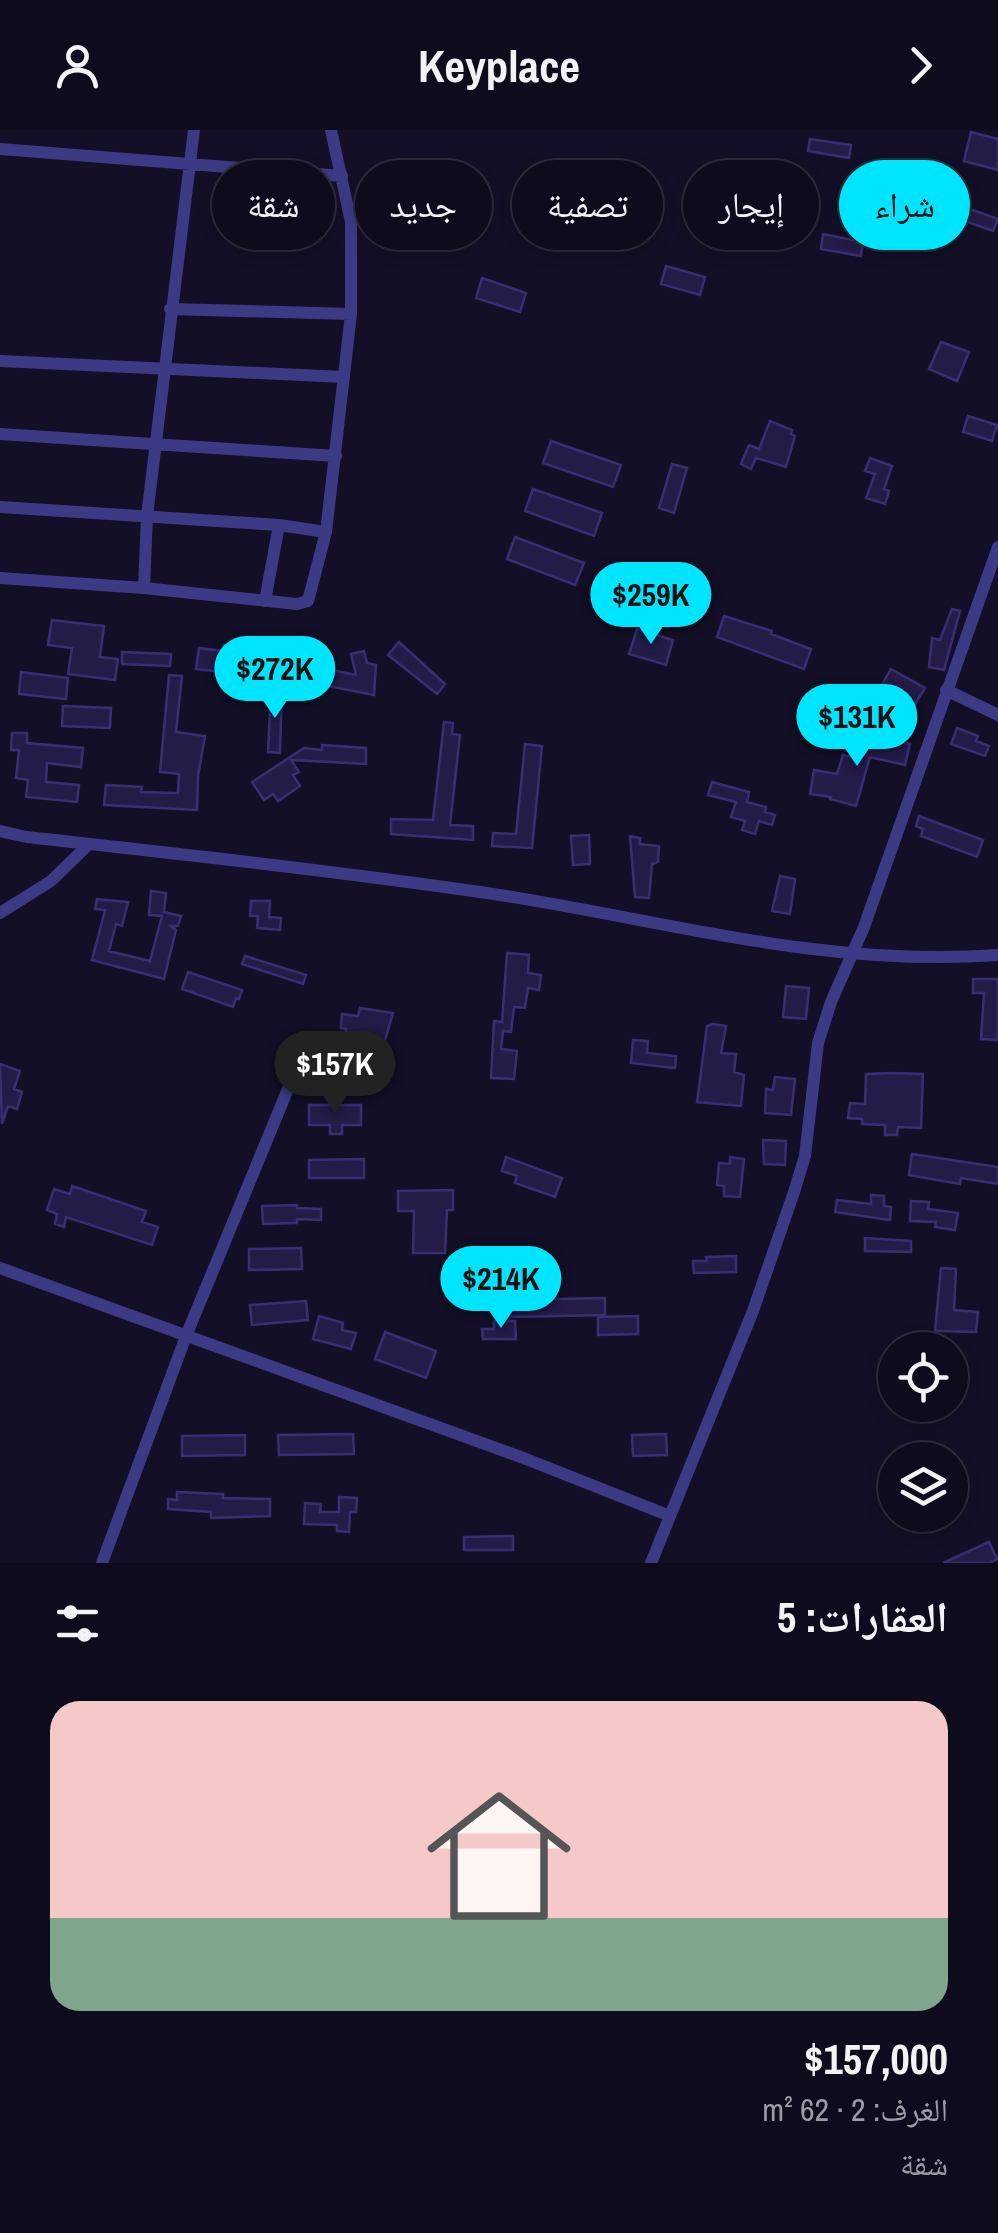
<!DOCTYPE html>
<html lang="ar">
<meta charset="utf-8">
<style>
body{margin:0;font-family:"Archivo Narrow","Noto Naskh Arabic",sans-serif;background:#171425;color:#f1f3f6;direction:rtl;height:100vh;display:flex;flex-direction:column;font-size:38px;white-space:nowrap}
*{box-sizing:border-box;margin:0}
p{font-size:32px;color:#9b9ba3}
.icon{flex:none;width:55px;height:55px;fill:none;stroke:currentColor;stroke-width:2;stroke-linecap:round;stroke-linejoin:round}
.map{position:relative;height:1433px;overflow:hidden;direction:ltr}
.details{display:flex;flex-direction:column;background:#0e0b1c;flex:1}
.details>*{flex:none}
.hud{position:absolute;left:30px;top:30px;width:940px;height:90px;direction:rtl;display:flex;gap:20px}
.buttons{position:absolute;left:878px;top:1202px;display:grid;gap:20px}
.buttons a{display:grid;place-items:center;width:90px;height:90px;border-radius:50%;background:#0e0b1c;box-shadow:0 5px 15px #0003,0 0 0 2px #2e2b3b;font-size:50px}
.price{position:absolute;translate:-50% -85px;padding:0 22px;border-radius:35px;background:#00e5ff;color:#111;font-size:32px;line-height:65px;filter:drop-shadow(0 2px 5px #0008)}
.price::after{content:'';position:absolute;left:50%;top:60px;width:30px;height:22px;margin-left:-15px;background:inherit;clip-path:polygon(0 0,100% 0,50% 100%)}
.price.on{background:#222;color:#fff}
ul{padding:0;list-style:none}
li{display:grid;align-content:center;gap:20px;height:530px;padding:0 50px}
li span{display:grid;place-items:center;height:310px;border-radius:30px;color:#555}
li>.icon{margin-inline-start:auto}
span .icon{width:180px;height:180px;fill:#fffc;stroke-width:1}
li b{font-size:42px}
h2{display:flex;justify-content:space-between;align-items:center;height:120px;padding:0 50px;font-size:42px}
.pill{padding:0 35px;border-radius:45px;background:#0e0b1c;box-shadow:0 5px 15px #0003,0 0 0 2px #2e2b3b;font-size:35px;line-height:90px}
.pill.on{background:#00e5ff;color:#111}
header{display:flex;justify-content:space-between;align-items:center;height:130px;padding:0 50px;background:#0e0b1c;font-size:45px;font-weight:800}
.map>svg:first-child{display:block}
.building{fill:#241b47;stroke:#3b2d73;stroke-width:2.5}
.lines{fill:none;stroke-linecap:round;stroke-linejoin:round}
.minor{stroke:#3d3a85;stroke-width:12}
</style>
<header><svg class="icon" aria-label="forward" viewBox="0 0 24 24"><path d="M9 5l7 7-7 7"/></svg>Keyplace<svg class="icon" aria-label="person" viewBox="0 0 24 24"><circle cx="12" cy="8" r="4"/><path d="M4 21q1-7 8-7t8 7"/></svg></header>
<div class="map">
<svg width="998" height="1433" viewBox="0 0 998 1433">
<rect width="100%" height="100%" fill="#130f26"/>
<path class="building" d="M971,2L998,9V40L964,31Z
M810,9L851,15L849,28L808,21Z
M875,63L885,65L882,79L909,86L906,98L877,92L875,102L865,100L867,87L841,81L844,69L872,75Z
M950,72L998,89L993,101L945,84Z
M823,104L863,112L861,126L821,119Z
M666,136L705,147L700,165L661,154Z
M482,148L526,163L520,182L476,168Z
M941,212L969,222L957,251L929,239Z
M968,286L997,295L992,311L963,302Z
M770,291L792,300L791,304L795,306L786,337L756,328L751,339L741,334L749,315L759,319Z
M551,311L621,335L613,357L543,333Z
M870,328L892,336L884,359L889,361L885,374L866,368L875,344L865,341Z
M672,334L687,338L674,383L659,378Z
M533,359L602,383L594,406L525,381Z
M515,407L584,433L575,455L507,429Z
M652,461L689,471L685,487L648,478Z
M952,479L960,481L944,540L929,537L932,508L940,510Z
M724,486L772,501L771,504L811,519L804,539L717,507Z
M52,490L104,496L100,527L118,529L115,550L68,544L72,518L48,515Z
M637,499L673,510L666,535L629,524Z
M399,512L445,554L437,564L388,525Z
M224,515L242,518L241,525L265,528L263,547L196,539L199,518L223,521Z
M364,521L367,533L376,535L374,565L328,556L331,540L356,545L351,524Z
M122,522L171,524L170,536L122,534Z
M891,539L925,558L905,591L888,581L892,574L876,565Z
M21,542L68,548L66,569L19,564Z
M169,545L182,546L176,602L205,606L198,646L197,680L104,675L106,655L142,657L141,662L178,663L179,644L160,642Z
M271,559H282L280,623L268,622Z
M63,576L111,578L110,598L62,596Z
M444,592L453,593L452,604L460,605L450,695L473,696V710L391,704V689L433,690Z
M957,598L978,606L976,611L989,616L985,626L951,614Z
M12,603H27V613L83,618L81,637L47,633L46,652L79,655L77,672L26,667L28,650L16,648L19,620H11Z
M877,606L910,614L905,635L870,627L856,676L830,669L831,667L810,664L814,640L837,644L843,625L850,627L856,608L875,614Z
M525,614L542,616L532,718L492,716L493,703L516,704Z
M322,615L366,618V634L291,630L299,642L293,645L300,656L278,671L273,664L264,670L252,652L304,618L322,620Z
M712,652L749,662L747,672L766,677L765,682L775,685L772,695L759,691L755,704L742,700L745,691L731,687L736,672L708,665Z
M919,686L983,710L977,727L921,706L923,699L916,696Z
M589,705L590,734L573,735L571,706Z
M630,706L640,708V714L659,716L658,732L652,734L649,768L635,767Z
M780,746L795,749L790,784L772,781Z
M151,761L166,763L164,782L181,786L178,796H171L176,800L164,849L92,830L105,780L95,779L97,769L128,772L122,796L116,794L109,821L150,831L162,786L149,785Z
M251,771H270L269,787L281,788L280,800L257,798L258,786H250Z
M507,823L529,825L528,843L541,845L539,860L528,858L525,878L514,877L511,902L503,901L501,919L517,921L514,949L491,948L494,891L502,892Z
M245,826L306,845L303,854L242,834Z
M188,842L242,860L239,869L236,868L233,877L182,859Z
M973,849H998V910L981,909L984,863H973Z
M786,856L809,858L806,889L783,887Z
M360,878L393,883L381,924L374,923L372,931L350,927L347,940L326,935L328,920L342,922L346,899L341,898L342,884L358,886Z
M713,894L726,896L721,923L736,924L734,942L744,945L741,976L697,972L707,896Z
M633,910L648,911L647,923L676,926L675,938L631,933Z
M0,934L20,941L14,959L22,962L17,979L8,976L2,994Z
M892,943L923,944L921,998L898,997L897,1005H885V995L862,994V989L848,988L850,973L865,974L866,944Z
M775,947L795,949L791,985L765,983L766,959L773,960Z
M309,975H361V995H342V1004H330V995H309Z
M763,1010L786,1011L785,1035L764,1034Z
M912,1024L998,1037V1054L961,1048L960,1054L909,1045Z
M506,1027L562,1048L555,1067L515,1053L517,1046L502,1041Z
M730,1027L744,1029L740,1067L724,1066V1056L717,1055L719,1033L730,1034Z
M364,1029V1048H309V1030Z
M72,1056L146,1081L142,1092L158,1097L152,1115L66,1087L64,1097L55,1094L57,1084L47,1080L54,1059L70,1064Z
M453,1060V1080H447L445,1123H413L414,1081H398V1061Z
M871,1065L884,1066V1076L891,1077L890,1090L835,1082L837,1070L871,1074Z
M911,1071L929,1072L928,1079L958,1083L955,1100L935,1097L936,1092L910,1091Z
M297,1075V1078L321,1079V1090L297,1089V1093L263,1094L262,1076Z
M865,1108L911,1111V1122L865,1121Z
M301,1118L302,1139L249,1140V1119Z
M736,1126V1142L694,1143L693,1131H707L706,1127Z
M941,1138L956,1139L954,1180L978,1182L976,1202L935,1201Z
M605,1168V1185L509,1187L508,1170Z
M306,1171L308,1190L252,1195L250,1175Z
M319,1186L343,1193L342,1200L356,1203L351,1219L313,1209Z
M638,1186V1204L598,1205V1187Z
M494,1191H515L516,1209H483L482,1199H494Z
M385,1202L436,1221L426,1248L375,1229Z
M353,1304L354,1324L279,1325L278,1305Z
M666,1304L667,1325L633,1326L632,1305Z
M245,1305V1325L182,1326V1306Z
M177,1362L223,1364V1368L270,1369V1386L211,1388V1382L168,1379V1369L177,1370Z
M339,1367L357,1368L356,1382H350L349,1402L337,1401V1395L304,1394L305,1373L321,1374L320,1382H339Z
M513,1406V1420H464V1407Z
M989,1412L997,1429L989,1433H943Z"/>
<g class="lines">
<path class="minor" d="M0,19L342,46
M170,179L351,184
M0,231L344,247
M0,304L336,326
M0,377L279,395L326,402
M0,448L144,458L297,474L308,471L326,402L351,184V92L331,0
M144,458L147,386L194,0
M265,471L279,395
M946,560L998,585
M0,701L27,707C180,724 335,741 487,763C661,789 820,838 998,825
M0,783L51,751L89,714
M0,1138L526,1329L670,1386
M102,1433L186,1206L295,942
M651,1433L753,1181L794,1062L805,1026L818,913L831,872L864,797L998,417"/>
</g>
</svg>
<div class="buttons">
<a><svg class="icon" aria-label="locate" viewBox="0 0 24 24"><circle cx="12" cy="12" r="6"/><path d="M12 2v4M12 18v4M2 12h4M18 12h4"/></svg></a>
<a><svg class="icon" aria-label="layers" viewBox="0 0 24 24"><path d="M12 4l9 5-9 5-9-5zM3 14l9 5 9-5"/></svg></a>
</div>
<b class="price" style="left:651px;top:517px">$259K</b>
<b class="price" style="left:275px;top:591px">$272K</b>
<b class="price" style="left:857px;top:639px">$131K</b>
<b class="price on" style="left:335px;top:986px">$157K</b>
<b class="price" style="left:501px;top:1201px">$214K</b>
<div class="hud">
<a class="pill on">شراء</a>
<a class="pill">إيجار</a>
<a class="pill">تصفية</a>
<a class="pill">جديد</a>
<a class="pill">شقة</a>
</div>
</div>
<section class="details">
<h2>العقارات: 5<svg class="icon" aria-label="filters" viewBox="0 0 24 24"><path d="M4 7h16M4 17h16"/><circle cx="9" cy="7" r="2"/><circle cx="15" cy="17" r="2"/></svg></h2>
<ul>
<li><span style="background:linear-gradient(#f6c9c9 70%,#7fa58c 0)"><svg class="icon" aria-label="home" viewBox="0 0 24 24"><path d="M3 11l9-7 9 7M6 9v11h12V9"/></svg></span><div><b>$157,000</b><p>الغرف: 2 · 62 m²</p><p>شقة</p></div></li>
</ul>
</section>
